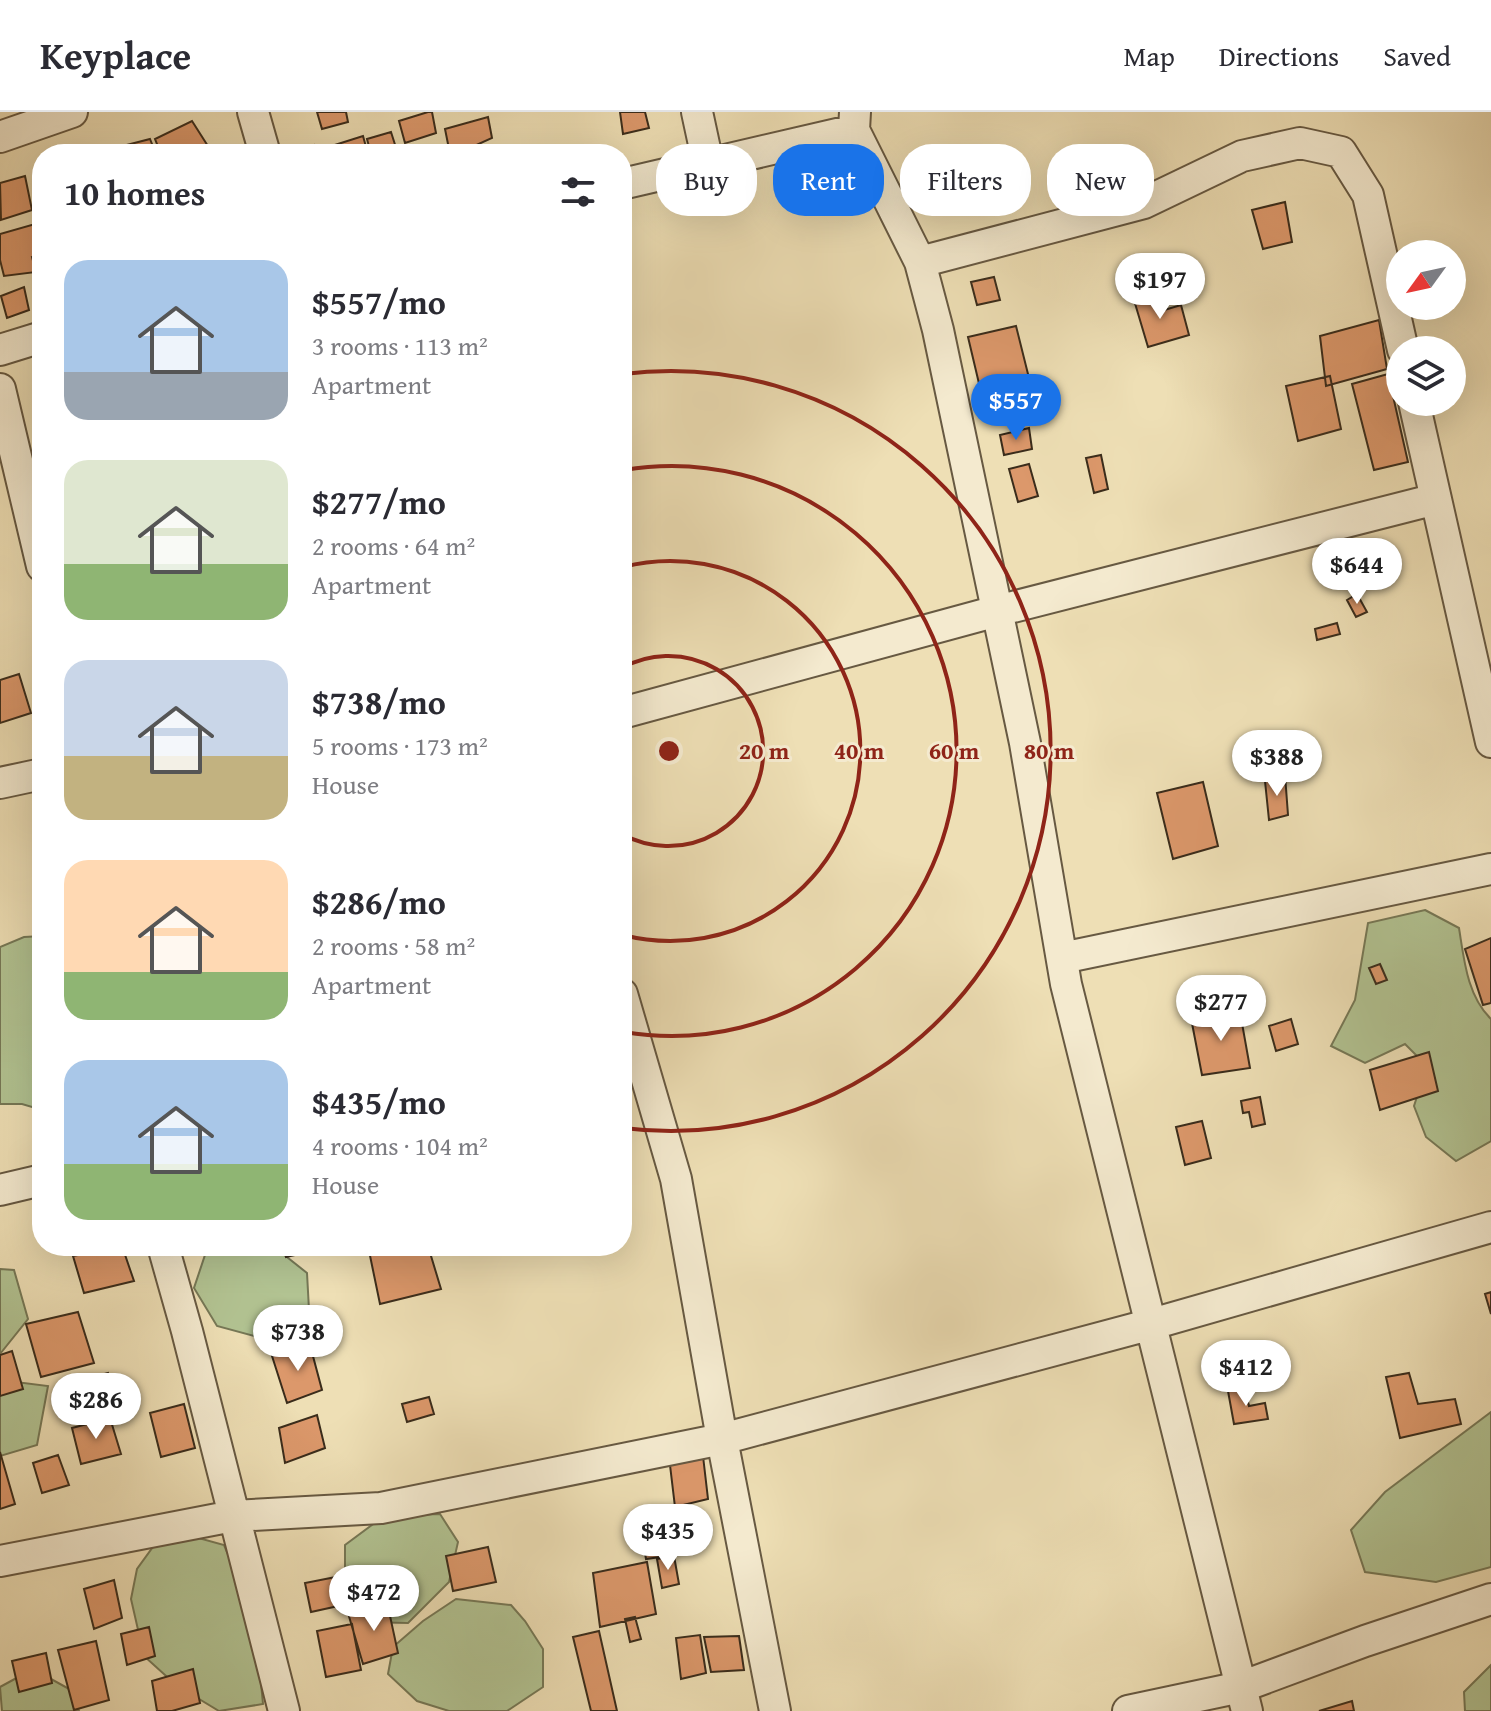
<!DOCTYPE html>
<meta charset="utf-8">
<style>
body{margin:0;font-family:"Gentium Book Plus",serif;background:#f7f7f7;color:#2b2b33;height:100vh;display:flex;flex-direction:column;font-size:30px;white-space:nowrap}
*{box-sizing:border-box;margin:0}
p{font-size:26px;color:#7c7c81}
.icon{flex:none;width:44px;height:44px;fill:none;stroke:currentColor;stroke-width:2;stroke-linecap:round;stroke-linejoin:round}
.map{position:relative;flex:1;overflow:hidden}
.drawer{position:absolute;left:32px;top:32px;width:600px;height:1112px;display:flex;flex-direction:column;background:#fff;border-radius:32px;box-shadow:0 8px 32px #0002}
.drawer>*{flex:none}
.hud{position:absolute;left:656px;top:32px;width:714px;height:72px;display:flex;gap:16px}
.needle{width:52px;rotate:237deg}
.fabs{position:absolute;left:1386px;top:128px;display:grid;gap:16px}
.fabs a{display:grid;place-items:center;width:80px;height:80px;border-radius:50%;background:#fff;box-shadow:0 8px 32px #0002;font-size:40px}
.price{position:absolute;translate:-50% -68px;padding:0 18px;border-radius:28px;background:#fff;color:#222;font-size:26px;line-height:52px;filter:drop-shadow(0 2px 4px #0008)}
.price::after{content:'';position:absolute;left:50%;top:48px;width:24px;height:18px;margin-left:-12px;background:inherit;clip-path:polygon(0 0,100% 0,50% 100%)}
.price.current{background:#1a73e8;color:#fff}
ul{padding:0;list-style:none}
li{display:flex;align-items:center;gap:24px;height:200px;padding:0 32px}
li span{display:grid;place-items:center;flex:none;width:224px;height:160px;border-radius:24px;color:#555}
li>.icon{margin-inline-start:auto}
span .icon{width:96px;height:96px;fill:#fffc;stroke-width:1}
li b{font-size:34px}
h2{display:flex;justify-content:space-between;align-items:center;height:96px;padding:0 32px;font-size:34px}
.tag{padding:0 28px;border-radius:32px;background:#fff;box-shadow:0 8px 32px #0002;font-size:28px;line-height:72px}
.tag.current{background:#1a73e8;color:#fff}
header{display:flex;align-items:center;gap:48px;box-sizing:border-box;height:112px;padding:0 40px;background:#fff;border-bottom:2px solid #e1e1e2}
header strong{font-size:38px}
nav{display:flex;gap:44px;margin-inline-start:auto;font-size:28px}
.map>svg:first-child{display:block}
.green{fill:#b2c392;stroke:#767856;stroke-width:2}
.building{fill:#dc986b;stroke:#3a2c1b;stroke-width:2}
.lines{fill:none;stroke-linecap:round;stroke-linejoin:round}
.street-casing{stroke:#675942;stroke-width:34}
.street{stroke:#f4eacf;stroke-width:30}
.ring{fill:none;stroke:#8f2418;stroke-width:4}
.centre{fill:#8f2418;stroke:#f4eacf;stroke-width:4}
.ring-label{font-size:24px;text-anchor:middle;font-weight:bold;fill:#8f2418;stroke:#f4eacf;stroke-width:6;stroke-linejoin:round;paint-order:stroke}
</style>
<header>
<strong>Keyplace</strong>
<nav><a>Map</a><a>Directions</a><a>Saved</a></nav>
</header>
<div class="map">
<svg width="1491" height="1599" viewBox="0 0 1491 1599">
<rect width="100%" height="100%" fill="#eedfb5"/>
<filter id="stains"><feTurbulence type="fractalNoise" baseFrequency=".0025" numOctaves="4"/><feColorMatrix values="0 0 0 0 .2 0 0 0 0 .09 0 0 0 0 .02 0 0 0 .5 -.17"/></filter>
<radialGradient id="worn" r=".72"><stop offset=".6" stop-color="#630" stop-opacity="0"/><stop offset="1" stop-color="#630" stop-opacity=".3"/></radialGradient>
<path class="green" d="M1425,798L1459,816C1464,847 1467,884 1491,907V1029L1456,1049L1426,1025L1414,994L1427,954L1405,932L1365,951L1331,934L1355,888L1368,811Z
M42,824V998L22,992H0V835L24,825Z
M225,1134H273L307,1161L309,1198L258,1225L217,1214L194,1176L205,1143Z
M0,1157L14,1158L28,1207L0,1242Z
M0,1268L48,1274L37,1333L0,1344Z
M1491,1300V1455L1436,1470L1365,1460L1351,1418L1385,1380Z
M440,1402L458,1430L449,1470L408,1511L366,1510L345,1476V1433L384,1404Z
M166,1417L224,1433L241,1473L257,1530L263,1592L219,1599L176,1573L144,1544L131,1487L137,1457Z
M456,1487L511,1493L525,1509L543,1537V1575L507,1599H449L417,1589L388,1562L393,1535L423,1509Z
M1491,1553V1599H1465L1464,1580Z
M33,1557L71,1578L79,1599H2L0,1575Z"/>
<path class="building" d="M317,0H346L348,10L322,17Z
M428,0H432L436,21L405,31L399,9Z
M620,0H645L649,16L623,22Z
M488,5L492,26L474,34L476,42H450L445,17Z
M192,9L213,42H161L155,27Z
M391,20L398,42H371L367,27Z
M363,24L368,42H320L319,38Z
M150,27L156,42H117L115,36Z
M314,33L317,42H297L296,39Z
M987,35L998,78L974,84L962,42Z
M25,64L32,98L1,108L0,71Z
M1285,90L1292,130L1263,137L1252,98Z
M42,110V143L32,145L36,160L4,164L0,148V122Z
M994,165L1000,188L977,193L971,170Z
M24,175L29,198L7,206L1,184Z
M1156,182L1161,199L1181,193L1189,223L1148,235L1134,188Z
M1379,208L1387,257L1326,274L1320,224Z
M1016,214L1029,266L981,280L968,225Z
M1388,262L1408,350L1374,358L1352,272Z
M1330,264L1341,317L1298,329L1286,274Z
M1029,316L1032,337L1004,343L1000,323Z
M1101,343L1108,377L1094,381L1086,346Z
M1029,352L1038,384L1018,390L1009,357Z
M1357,482L1367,500L1356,505L1347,488Z
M1337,511L1340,522L1317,528L1315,517Z
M19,562L31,601L0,611V568Z
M1285,663L1288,703L1269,708L1265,669Z
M1203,670L1218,734L1173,747L1157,681Z
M1491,826V891L1483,893L1465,837Z
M1380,852L1387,868L1376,872L1369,856Z
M1240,900L1250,956L1202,963L1191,906Z
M1291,907L1298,932L1276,939L1269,914Z
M1429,940L1438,979L1380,998L1370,958Z
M1260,985L1265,1012L1252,1015L1249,1000L1243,1001L1241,989Z
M1202,1009L1211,1046L1185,1053L1176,1015Z
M122,1134L134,1169L84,1181L73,1144Z
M283,1134H316L317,1138L286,1145Z
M368,1134H428L441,1177L380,1192Z
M1491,1180V1202L1485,1182Z
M78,1200L94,1251L41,1265L26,1212Z
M310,1233L322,1278L287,1291L272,1244Z
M12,1239L23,1277L0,1284V1243Z
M108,1261L116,1288L67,1303L61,1274Z
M1409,1261L1418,1292L1455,1287L1461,1312L1400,1326L1386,1265Z
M1245,1277L1249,1294L1265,1291L1268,1307L1234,1312L1228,1279Z
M429,1285L434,1302L407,1310L402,1292Z
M184,1292L195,1336L161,1345L150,1301Z
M317,1303L325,1336L285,1351L279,1316Z
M110,1306L121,1342L81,1352L72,1316Z
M0,1340L15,1392L0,1397Z
M58,1343L69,1373L42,1381L33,1351Z
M703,1344L708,1387L675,1395L670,1353Z
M681,1410L688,1441L646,1447L641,1418Z
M488,1435L496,1470L453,1479L446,1444Z
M674,1444L679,1472L662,1476L657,1447Z
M647,1450L656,1502L600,1515L593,1461Z
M346,1463L352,1491L311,1500L305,1471Z
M114,1468L122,1506L94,1517L84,1477Z
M387,1490L398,1541L363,1552L348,1501Z
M635,1505L641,1527L630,1530L625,1507Z
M352,1512L361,1558L326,1565L317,1519Z
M149,1515L155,1544L127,1553L121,1522Z
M599,1519L617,1599H591L573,1525Z
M700,1523L706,1561L681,1567L676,1526Z
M739,1524L744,1558L711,1560L704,1525Z
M96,1529L109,1588L74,1598L58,1538Z
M46,1541L52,1571L19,1580L12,1549Z
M193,1557L200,1591L172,1599H157L152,1569Z
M1352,1589L1354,1599H1319Z"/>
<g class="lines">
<g class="street-casing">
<path id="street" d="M253,0L265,42
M697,0L708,51
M855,0L854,18L920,150L938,218L1025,631L1066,872L1247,1599
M0,25L72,0
M622,72L854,18
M920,150L1144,91L1242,44L1300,31L1341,40L1368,83L1403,238
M0,238L42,225
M0,277L42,454
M1414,290L1491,630
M622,601L997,499L1436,387
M0,671L42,662
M1062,846L1491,757
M622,882L676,1067L722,1327L775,1599
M0,1078L42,1068
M163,1134L187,1219L284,1599
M0,1449L233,1404L381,1396L722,1327L1152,1212L1491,1115
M1128,1599L1241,1575L1365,1529L1491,1487"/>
</g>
<use href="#street" class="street"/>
</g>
<g class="ring">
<path d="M622 556A95 95 0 1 1 622 722"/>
<path d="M623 455A190 190 0 1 1 623 823"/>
<path d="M624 358A285 285 0 1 1 624 920"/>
<path d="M623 262A380 380 0 1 1 623 1016"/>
</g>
<circle cx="669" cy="639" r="12" class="centre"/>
<g class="ring-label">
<text x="764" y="647">20 m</text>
<text x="859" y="647">40 m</text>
<text x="954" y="647">60 m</text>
<text x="1049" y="647">80 m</text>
</g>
<rect width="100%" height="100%" filter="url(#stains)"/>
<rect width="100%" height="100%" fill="url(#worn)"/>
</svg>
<div class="fabs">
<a><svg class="needle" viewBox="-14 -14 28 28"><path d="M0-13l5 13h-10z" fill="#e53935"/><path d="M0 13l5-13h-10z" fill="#7c7c81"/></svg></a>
<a><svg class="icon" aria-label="layers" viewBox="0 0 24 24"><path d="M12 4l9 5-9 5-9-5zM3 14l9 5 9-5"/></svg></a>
</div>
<b class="price" style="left:1160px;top:209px">$197</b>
<b class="price current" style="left:1016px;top:330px">$557</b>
<b class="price" style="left:1357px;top:494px">$644</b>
<b class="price" style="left:1277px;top:686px">$388</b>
<b class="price" style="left:1221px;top:931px">$277</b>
<b class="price" style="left:298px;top:1261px">$738</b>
<b class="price" style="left:1246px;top:1296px">$412</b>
<b class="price" style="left:96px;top:1329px">$286</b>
<b class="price" style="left:668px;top:1460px">$435</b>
<b class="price" style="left:374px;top:1521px">$472</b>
<div class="hud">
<a class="tag">Buy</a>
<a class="tag current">Rent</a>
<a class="tag">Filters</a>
<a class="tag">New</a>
</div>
<section class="drawer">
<h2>10 homes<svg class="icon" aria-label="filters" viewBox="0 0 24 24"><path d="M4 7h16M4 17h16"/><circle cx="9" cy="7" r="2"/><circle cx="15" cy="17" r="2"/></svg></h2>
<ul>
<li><span style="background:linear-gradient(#a9c7e8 70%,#9aa5b1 0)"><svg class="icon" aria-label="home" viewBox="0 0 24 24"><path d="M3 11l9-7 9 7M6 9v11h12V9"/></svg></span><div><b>$557/mo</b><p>3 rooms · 113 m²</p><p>Apartment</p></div></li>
<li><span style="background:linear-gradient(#dfe7d0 65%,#8fb573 0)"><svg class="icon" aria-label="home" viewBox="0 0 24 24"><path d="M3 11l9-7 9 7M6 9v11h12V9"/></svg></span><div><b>$277/mo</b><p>2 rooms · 64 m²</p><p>Apartment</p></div></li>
<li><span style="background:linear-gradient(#c9d6e8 60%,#c2b280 0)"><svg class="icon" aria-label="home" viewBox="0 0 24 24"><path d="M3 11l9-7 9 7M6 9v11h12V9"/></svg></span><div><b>$738/mo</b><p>5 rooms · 173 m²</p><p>House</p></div></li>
<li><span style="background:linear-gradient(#ffd9b3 70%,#8fb573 0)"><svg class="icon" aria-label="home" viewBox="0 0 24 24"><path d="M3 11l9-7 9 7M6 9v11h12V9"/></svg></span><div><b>$286/mo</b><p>2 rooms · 58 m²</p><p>Apartment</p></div></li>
<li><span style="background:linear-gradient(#a9c7e8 65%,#8fb573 0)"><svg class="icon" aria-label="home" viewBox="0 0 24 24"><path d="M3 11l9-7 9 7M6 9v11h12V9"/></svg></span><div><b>$435/mo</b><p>4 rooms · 104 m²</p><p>House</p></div></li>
</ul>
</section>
</div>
